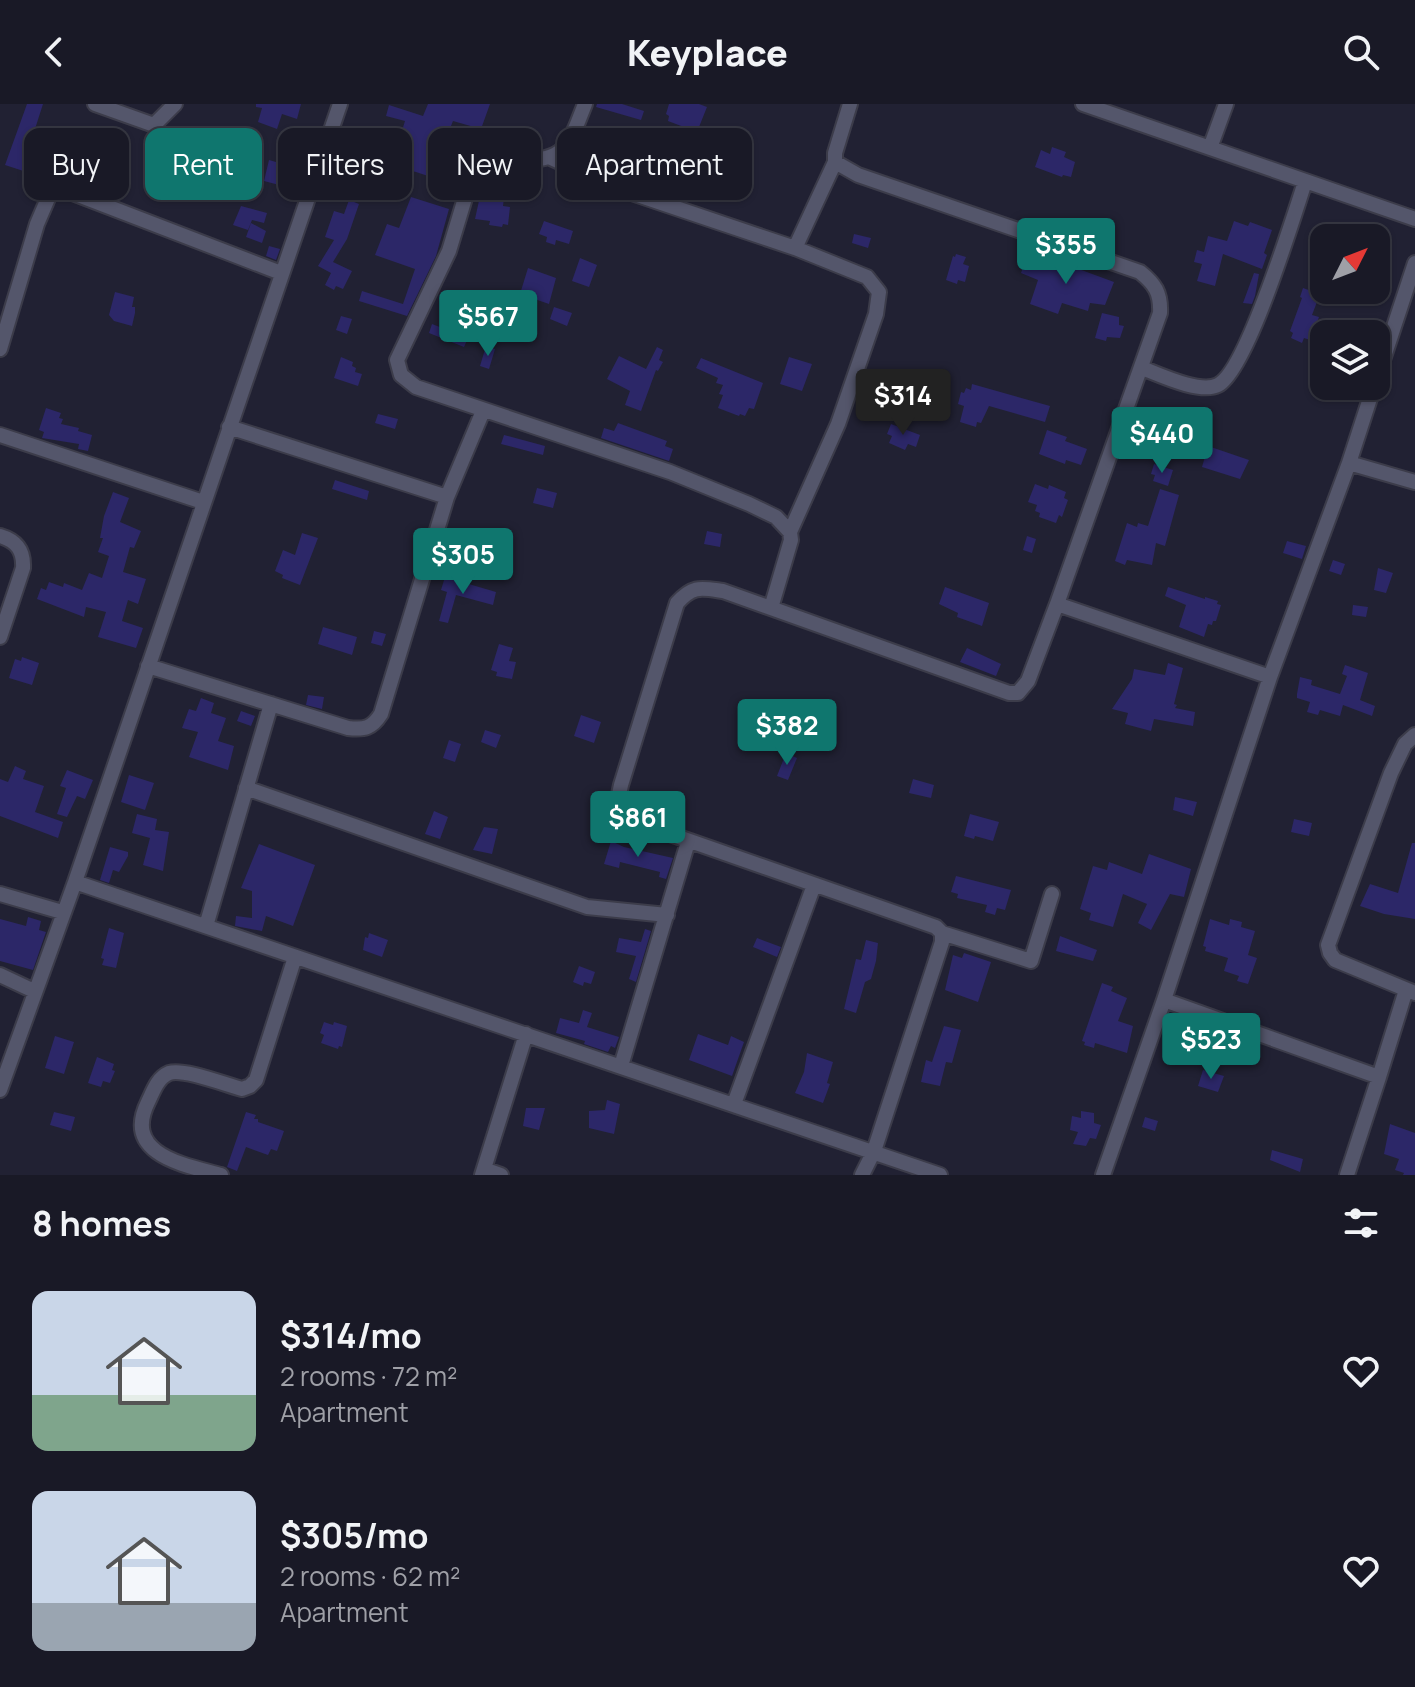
<!DOCTYPE html>
<meta charset="utf-8">
<style>
body{margin:0;font-family:Manrope,sans-serif;background:#22222e;color:#f1f3f6;height:100vh;display:flex;flex-direction:column;font-size:30px;white-space:nowrap}
*{box-sizing:border-box;margin:0}
p{font-size:26px;color:#9fa0a7}
.icon{flex:none;width:44px;height:44px;fill:none;stroke:currentColor;stroke-width:2;stroke-linecap:round;stroke-linejoin:round}
.map{position:relative;height:1071px;overflow:hidden}
.details{display:flex;flex-direction:column;background:#191926;flex:1}
.details>*{flex:none}
.hud{position:absolute;left:24px;top:24px;width:800px;height:72px;display:flex;gap:16px}
.needle{width:52px;rotate:48deg}
.controls{position:absolute;left:1310px;top:120px;display:grid;gap:16px}
.controls a{display:grid;place-items:center;width:80px;height:80px;border-radius:16px;background:#191926;box-shadow:0 2px 6px #0004,0 0 0 2px #373843;font-size:40px}
.price{position:absolute;translate:-50% -68px;padding:0 18px;border-radius:8px;background:#0f766e;color:#fff;font-size:26px;line-height:52px;filter:drop-shadow(0 2px 4px #0008)}
.price::after{content:'';position:absolute;left:50%;top:48px;width:24px;height:18px;margin-left:-12px;background:inherit;clip-path:polygon(0 0,100% 0,50% 100%)}
.price.current{background:#222;color:#fff}
ul{padding:0;list-style:none}
li{display:flex;align-items:center;gap:24px;height:200px;padding:0 32px}
li span{display:grid;place-items:center;flex:none;width:224px;height:160px;border-radius:16px;color:#555}
li>.icon{margin-inline-start:auto}
span .icon{width:96px;height:96px;fill:#fffc;stroke-width:1}
li b{font-size:34px}
h2{display:flex;justify-content:space-between;align-items:center;height:96px;padding:0 32px;font-size:34px}
.tag{padding:0 28px;border-radius:16px;background:#191926;box-shadow:0 2px 6px #0004,0 0 0 2px #373843;font-size:28px;line-height:72px}
.tag.current{background:#0f766e;color:#fff}
header{display:flex;justify-content:space-between;align-items:center;height:104px;padding:0 32px;background:#191926;font-size:36px;font-weight:800}
.map>svg:first-child{display:block}
.building{fill:#2c2768}
.lines{fill:none;stroke-linecap:round;stroke-linejoin:round}
.minor-casing{stroke:#3c3c4a;stroke-width:18}
.minor{stroke:#54566b;stroke-width:14}
</style>
<header><svg class="icon" aria-label="back" viewBox="0 0 24 24"><path d="M15 5l-7 7 7 7"/></svg>Keyplace<svg class="icon" aria-label="search" viewBox="0 0 24 24"><circle cx="10" cy="10" r="6"/><path d="M15 15l6 6"/></svg></header>
<div class="map">
<svg width="1415" height="1071" viewBox="0 0 1415 1071">
<rect width="100%" height="100%" fill="#212133"/>
<path class="building" d="M27,0H43L26,53L64,67L61,76L54,77L5,61Z
M256,0H301L297,15L282,10L277,25L258,18L262,4L256,3Z
M428,0H490L481,25L453,17L443,42L432,40L426,61L453,70L460,47L471,51L458,82L416,68L357,54L365,26L399,36L405,17L386,12L389,1L423,12Z
M597,0H622L644,7L641,16L596,3Z
M669,0H699L707,3L697,28L668,17L669,12L666,10Z
M1052,43L1066,48L1064,53L1075,58L1071,73L1063,71L1062,73L1035,63L1041,46L1050,50Z
M269,56L283,60L280,68L286,70L283,82L264,77Z
M179,66L206,70L205,75L208,76L206,87L201,86L197,94L175,87V80L172,79L174,69L178,70Z
M485,69L497,72L496,77L499,78L495,93L504,94L503,102L510,103L508,121L503,120L502,123L489,121L490,117L475,115Z
M411,93L449,105L436,152L407,212L359,197L362,187L403,200L415,165L375,151L387,120L399,124Z
M349,96L359,100L347,135L333,158L352,167L343,185L336,182L334,186L325,181L331,169L318,162L334,136L325,133L334,107L344,110Z
M241,102L267,109L264,119L252,116L248,126L233,121Z
M544,117L573,127L569,140L556,136L555,141L546,138L547,133L539,130Z
M1234,117L1248,122L1250,118L1272,126L1264,149L1267,151L1262,165L1223,150L1215,182L1197,177L1202,160L1194,158L1197,146L1204,148L1208,132L1227,137Z
M251,119L266,127L262,139L246,133Z
M854,130L871,134L868,144L852,139Z
M269,142L280,145L276,156L266,152Z
M956,150L966,153L963,160L969,162L965,178L958,176L957,180L946,176L953,152L955,153Z
M1376,152L1390,157L1377,193H1376Z
M1046,153L1114,178L1105,201L1090,199L1088,207L1062,199L1058,210L1030,200L1038,176L1021,169L1026,155L1043,162Z
M580,154L597,161L589,183L572,177Z
M528,164L556,174L549,200L520,190Z
M1254,169L1259,170L1255,192L1252,200L1243,199Z
M1303,184L1320,190L1312,211L1319,213L1310,236L1304,234L1302,239L1291,234L1293,229L1290,227L1302,194L1300,193Z
M115,188L134,193L132,203H135V209L132,222L114,217L109,211Z
M554,203L572,209L567,222L550,215Z
M1102,209L1119,213V221L1124,222L1120,234L1107,233L1106,237L1095,234Z
M341,212L352,215L347,230L336,226Z
M432,220L468,234L464,243L429,229Z
M486,242L495,245L489,265L480,262Z
M657,243L663,246L659,256L663,258L658,267L656,266L641,307L625,301L630,287L607,275L619,252L646,265Z
M341,253L353,258L352,262L356,264L355,268L362,270L358,282L334,274Z
M789,253L812,260L802,287L780,280Z
M701,254L763,279L754,305L749,304L745,312L740,310L739,312L718,304L723,291L719,290L723,281L716,279L718,274L696,264Z
M972,280L1050,302L1045,318L989,302L981,319L977,318L976,323L960,318L964,302L958,300L961,288L964,289L966,284L971,286Z
M1173,303L1194,308L1184,333L1163,327V338H1144L1143,314L1169,313Z
M46,304L61,309L59,314L63,315L61,320L79,324L78,327L92,331L88,347L78,345L79,340L42,334L44,328L39,326Z
M378,310L398,315L395,325L375,319Z
M618,319L667,337L665,342L673,345L669,357L601,334L604,324L614,327Z
M891,320L920,331L916,343L908,340L905,346L889,339L892,332L887,330Z
M1047,326L1067,333L1065,337L1087,345L1081,361L1066,356L1065,360L1039,350Z
M504,331L545,342L543,351L501,340Z
M1208,342L1249,356L1240,375L1202,363Z
M1154,360L1173,366L1168,382L1153,377L1155,371L1151,370Z
M335,376L369,387L367,396L332,385Z
M1035,380L1048,385L1049,381L1066,388L1064,394L1068,396L1062,413L1059,411L1056,419L1039,413L1040,409L1035,407L1037,401L1028,398Z
M537,384L557,389L553,404L533,399Z
M1160,385L1179,391L1165,442L1156,439L1152,461L1127,456L1125,461L1115,457L1127,419L1137,423L1138,419L1148,422Z
M113,388L129,394L120,418L141,427L134,444L130,443L123,468L146,475L138,500L128,496L122,517L143,524L136,544L98,533L106,508L86,503L84,513L37,495L41,484L46,486L49,478L63,483L64,479L82,486L89,469L102,474L109,452L98,448L103,434H100L104,412Z
M707,427L722,430L720,443L704,440Z
M302,429L318,434L300,481L282,474L283,471L275,467L283,446L295,451Z
M1027,432L1036,435L1032,449L1023,446Z
M1287,437L1306,442L1302,455L1283,449Z
M1333,456L1345,460L1341,471L1329,467Z
M1378,464L1393,469L1386,489L1374,486Z
M445,473L496,488L493,501L456,491L448,519L439,517L447,488L441,486Z
M945,483L989,499L982,522L957,513L958,509L939,500Z
M1168,483L1205,495V493L1218,497L1217,500L1221,501L1216,517H1213L1212,521L1208,520L1204,533L1179,523L1186,501L1165,492Z
M1353,501L1368,503L1366,513L1352,511Z
M323,523L357,533L352,551L318,540Z
M374,527L386,530L382,542L371,539Z
M499,540L513,544L509,557L516,558L512,575L496,572L497,568L491,566Z
M967,544L1001,560L996,572L960,558Z
M22,553L39,559L32,581L9,574L15,555L21,557Z
M1168,559L1183,564L1174,600L1177,601L1175,604L1195,608L1193,622L1154,615L1151,627L1125,620L1128,609L1112,605L1132,575L1134,565L1165,571Z
M1345,561L1368,569L1360,596L1375,602L1372,612L1343,601L1340,612L1320,606L1318,611L1307,608L1310,598L1297,594V590L1300,573L1312,576L1311,581L1340,590L1347,572L1342,570Z
M308,591L324,593L322,605L306,601Z
M201,594L214,599L211,609L226,614L218,637L234,642L228,666L189,653L198,628L182,624L189,605L196,607Z
M241,607L255,612L251,622L237,617Z
M581,611L601,618L594,639L574,632Z
M485,626L501,631L496,644L481,638Z
M449,636L461,640L455,658L443,654Z
M786,649L797,654L788,676L777,672Z
M15,662L26,667L23,675L44,682L35,708L63,718L58,734L0,712V675L8,678Z
M67,666L93,676L85,695L77,692L67,713L57,710L66,684L60,682Z
M129,671L154,679L145,706L121,698Z
M913,675L934,681L931,694L909,689Z
M1175,693L1197,698L1193,712L1173,706Z
M434,707L448,713L440,735L425,730Z
M137,710L157,715L155,726L169,728L163,767L143,761L150,734L132,729Z
M970,710L999,718L993,737L975,732L974,735L964,732Z
M1294,715L1312,719L1309,732L1291,728Z
M484,723L498,725L492,750L473,746Z
M611,737L624,743L673,754L666,775L659,773L660,768L620,758L619,764L604,760Z
M1412,739H1415V815L1384,810L1360,802L1370,780L1398,789Z
M259,740L315,761L293,822L266,812L262,827L235,822L236,812L252,814V787L241,784Z
M110,743L128,748V752L119,768L113,766L109,779L100,776Z
M1149,750L1191,765L1184,793L1170,790L1151,826L1138,819L1147,800L1123,790L1113,823L1089,816L1091,809L1080,805L1093,762L1107,766L1109,758L1142,770Z
M956,772L1011,786L1005,806L997,804L995,811L985,808L987,801L957,794L958,790L951,788Z
M28,813L41,817L39,826L46,828L33,866L0,857V815L26,822Z
M1210,815L1229,821L1230,815L1242,818L1241,823L1255,827L1248,851L1257,854L1248,880L1237,877L1239,872L1224,867L1228,854L1205,847L1206,843L1203,842Z
M109,824L124,829L116,864L102,861L104,855L101,854Z
M645,825L651,827L636,878L629,875L636,852L616,848L619,834L641,838Z
M369,829L388,836L382,853L363,846L365,833L368,834Z
M1060,832L1097,846L1093,857L1056,847Z
M757,834L781,843L777,853L753,843Z
M866,836L878,839L876,857L871,875L865,878L856,909L844,905L856,855L861,856Z
M964,849L991,858L978,898L945,886L953,851L962,854Z
M579,862L595,868L591,880L584,878L583,882L573,878Z
M1102,879L1113,883L1111,887L1127,894L1118,917L1133,922L1127,949L1095,939L1094,944L1084,941L1085,938L1082,937Z
M583,906L592,909L587,923L619,933L615,944L611,942L608,948L584,940L585,937L556,929L560,914L579,919Z
M324,918L333,921L334,918L347,922L342,943L339,942L338,945L321,939L324,931L320,929Z
M944,922L961,926L952,959L946,958L940,982L921,978L926,956L932,958Z
M698,930L728,941L731,932L744,938L732,972L689,956Z
M55,932L74,938L64,970L45,964Z
M807,949L833,958L827,979L830,980L823,999L795,989L804,968Z
M97,953L114,960L112,966L115,967L110,979L103,977L101,983L88,979Z
M1203,966L1224,972L1218,988L1198,982Z
M607,996L620,1000L614,1030L589,1024V1007L605,1006Z
M526,1004H545L539,1026L523,1022Z
M1081,1007L1094,1009V1019L1101,1021L1096,1035L1090,1034L1086,1042L1073,1040L1078,1028L1070,1026L1072,1012L1081,1014Z
M54,1008L75,1013L71,1027L50,1021Z
M246,1008L256,1011L254,1015H258V1018L284,1027L277,1047L271,1045L268,1051L246,1043L237,1067L227,1063Z
M1145,1013L1158,1017L1155,1027L1142,1023Z
M1390,1020L1415,1029V1071H1403L1404,1069L1395,1066L1399,1055L1384,1050Z
M1272,1046L1303,1055L1300,1068L1270,1056Z"/>
<g class="lines">
<g class="minor-casing">
<path id="minor" d="M95,0L154,21L175,0
M585,0C570,37 568,57 523,56C507,56 494,53 479,57L472,71L449,147L397,256L401,271L416,283L670,368L749,400L776,413L790,428L791,436L771,504
M850,0L835,49V58L858,71L1140,168C1155,180 1161,189 1160,209L1057,500L1270,573
M1083,0L1415,115
M1210,44L1226,0
M551,54L611,82L795,144L867,173L879,188L876,210L838,320L790,428
M795,144L835,58
M0,245L37,120L49,92L55,87L65,86L281,169
M1142,264C1160,271 1200,290 1218,281C1247,266 1293,114 1305,78
M1376,277L1415,159
M229,323L447,393L483,307
M0,331L203,398
M1349,359L1415,378
M0,432C17,437 24,447 23,464L0,533
M148,562L348,624C365,626 372,624 381,610L447,393
M1415,631L1405,640L1391,669L1328,841L1330,849L1335,856L1415,889
M246,684L587,803L667,811
M75,778L940,1071
M0,790L62,808
M206,822L271,600
M942,829L1031,857L1052,790
M0,871L34,887
M1164,896L1379,973L1406,886
M621,962L688,738
M0,986L75,778L340,0
M734,1000L814,781
M484,1065L501,1071
M221,1071C185,1061 122,1051 148,998C153,988 157,974 169,969C184,964 226,981 242,985L250,982L256,976L295,853
M482,1071L526,930
M862,1071L874,1047L942,838V829L936,823L630,716L621,708L618,695L621,681L677,499C693,481 701,484 723,487L1009,589H1018L1028,577L1057,500
M1103,1071L1164,896L1270,573L1349,359L1374,282
M1347,1071L1379,973"/>
</g>
<use href="#minor" class="minor"/>
</g>
</svg>
<div class="controls">
<a><svg class="needle" viewBox="-14 -14 28 28"><path d="M0-13l5 13h-10z" fill="#e53935"/><path d="M0 13l5-13h-10z" fill="#9fa0a7"/></svg></a>
<a><svg class="icon" aria-label="layers" viewBox="0 0 24 24"><path d="M12 4l9 5-9 5-9-5zM3 14l9 5 9-5"/></svg></a>
</div>
<b class="price" style="left:1066px;top:182px">$355</b>
<b class="price" style="left:488px;top:254px">$567</b>
<b class="price current" style="left:903px;top:333px">$314</b>
<b class="price" style="left:1162px;top:371px">$440</b>
<b class="price" style="left:463px;top:492px">$305</b>
<b class="price" style="left:787px;top:663px">$382</b>
<b class="price" style="left:638px;top:755px">$861</b>
<b class="price" style="left:1211px;top:977px">$523</b>
<div class="hud">
<a class="tag">Buy</a>
<a class="tag current">Rent</a>
<a class="tag">Filters</a>
<a class="tag">New</a>
<a class="tag">Apartment</a>
</div>
</div>
<section class="details">
<h2>8 homes<svg class="icon" aria-label="filters" viewBox="0 0 24 24"><path d="M4 7h16M4 17h16"/><circle cx="9" cy="7" r="2"/><circle cx="15" cy="17" r="2"/></svg></h2>
<ul>
<li><span style="background:linear-gradient(#c9d6e8 65%,#7fa58c 0)"><svg class="icon" aria-label="home" viewBox="0 0 24 24"><path d="M3 11l9-7 9 7M6 9v11h12V9"/></svg></span><div><b>$314/mo</b><p>2 rooms · 72 m²</p><p>Apartment</p></div><svg class="icon" aria-label="heart" viewBox="0 0 24 24"><path d="M12 20l-8-8c-3-5 5-10 8-4 3-6 11-1 8 4z"/></svg></li>
<li><span style="background:linear-gradient(#c9d6e8 70%,#9aa5b1 0)"><svg class="icon" aria-label="home" viewBox="0 0 24 24"><path d="M3 11l9-7 9 7M6 9v11h12V9"/></svg></span><div><b>$305/mo</b><p>2 rooms · 62 m²</p><p>Apartment</p></div><svg class="icon" aria-label="heart" viewBox="0 0 24 24"><path d="M12 20l-8-8c-3-5 5-10 8-4 3-6 11-1 8 4z"/></svg></li>
</ul>
</section>
